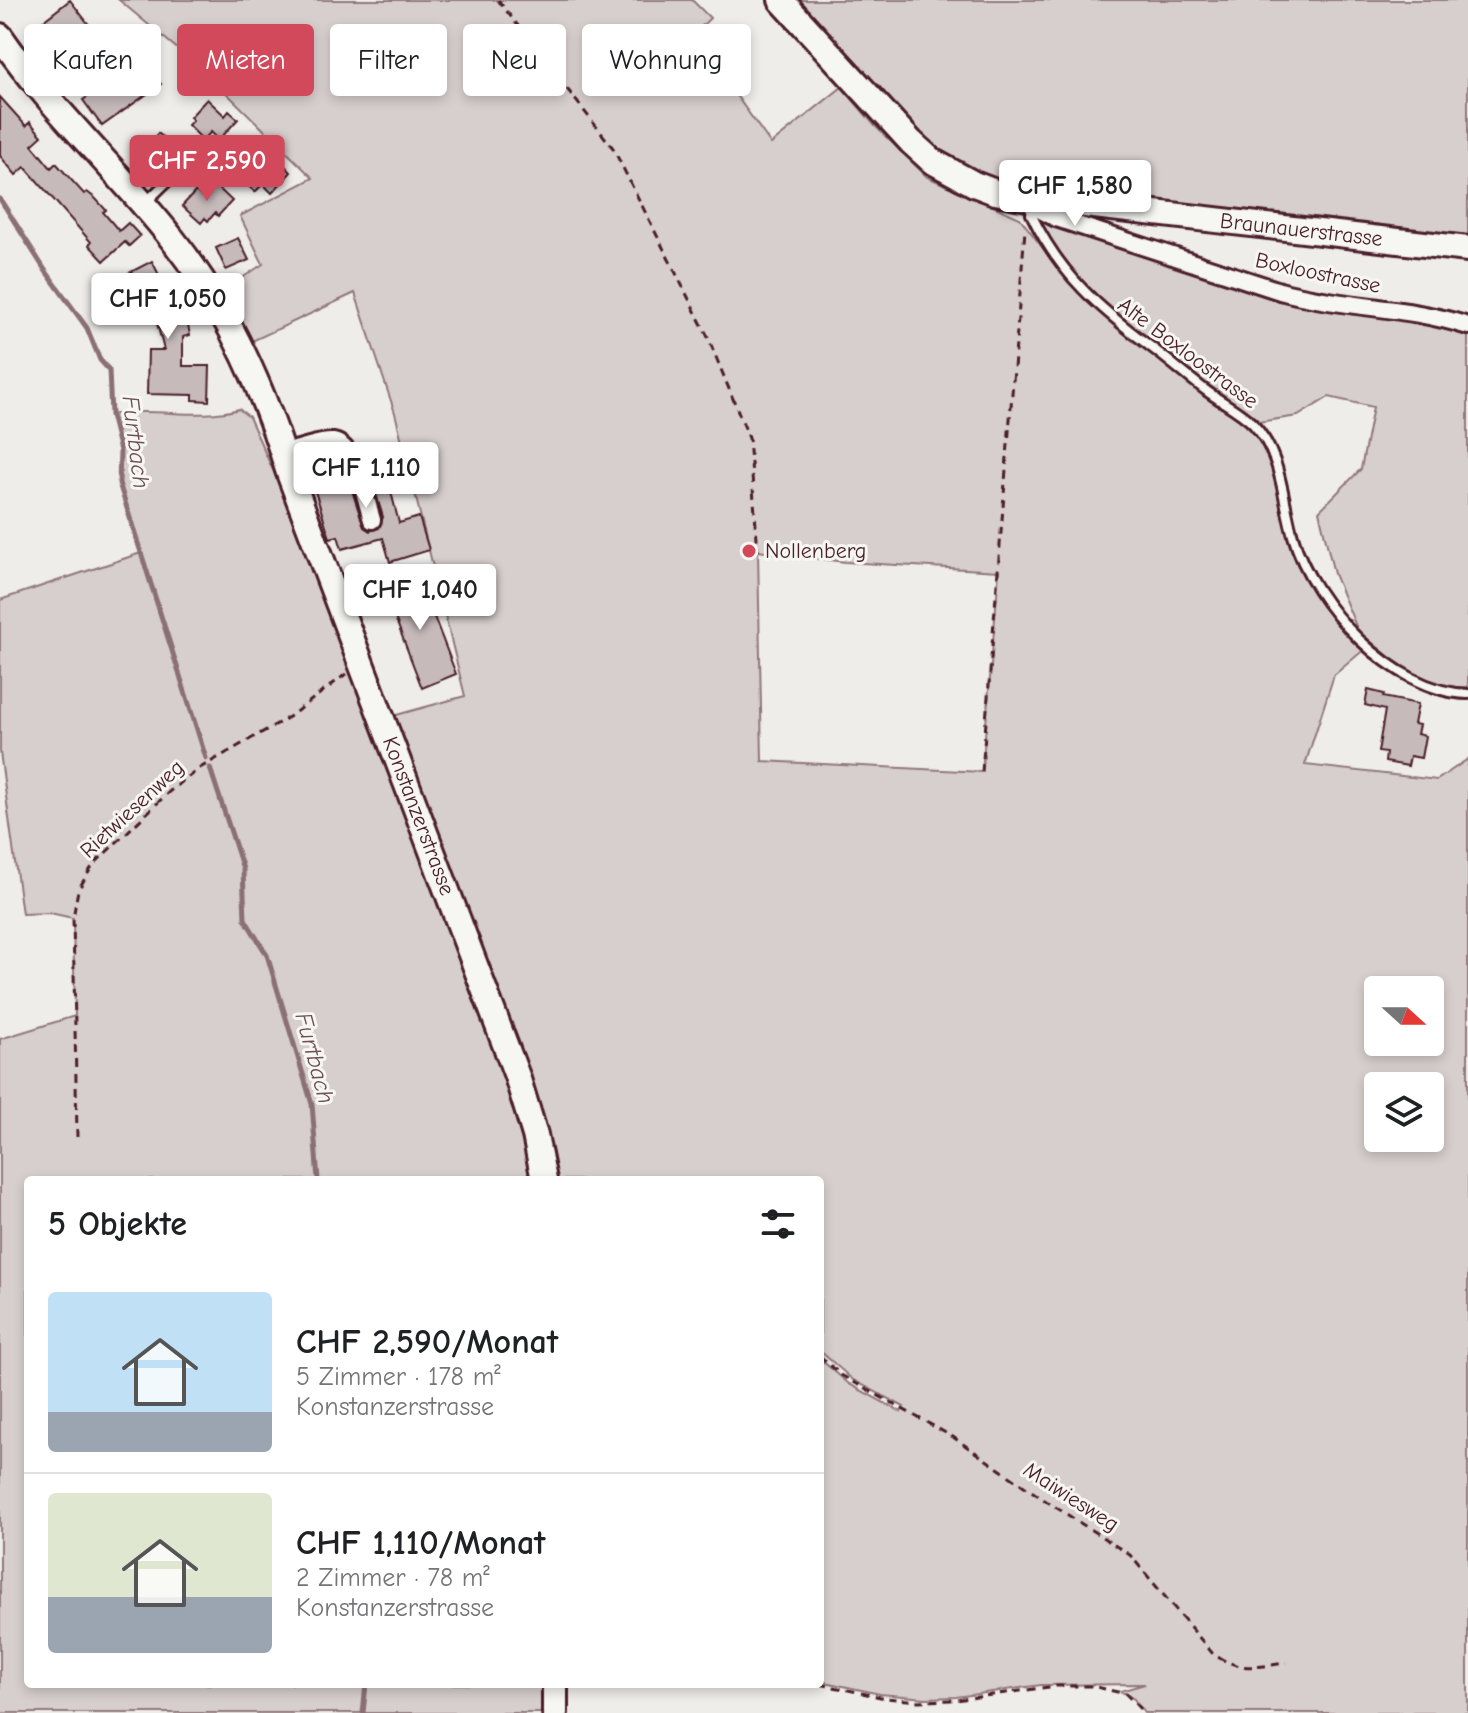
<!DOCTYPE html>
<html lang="de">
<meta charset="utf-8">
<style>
body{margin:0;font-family:"Comic Neue",sans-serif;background:#f2f2f2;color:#202124;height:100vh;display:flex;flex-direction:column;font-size:30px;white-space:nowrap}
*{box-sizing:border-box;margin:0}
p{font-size:26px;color:#757577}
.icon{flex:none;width:44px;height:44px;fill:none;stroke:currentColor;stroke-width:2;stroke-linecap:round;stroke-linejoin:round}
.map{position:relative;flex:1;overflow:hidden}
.sheet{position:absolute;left:24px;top:1176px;width:800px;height:512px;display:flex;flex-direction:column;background:#fff;border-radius:8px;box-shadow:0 4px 12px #0003}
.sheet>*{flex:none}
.hud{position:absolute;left:24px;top:24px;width:800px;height:72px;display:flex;gap:16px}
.needle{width:52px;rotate:111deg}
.fabs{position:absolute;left:1364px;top:976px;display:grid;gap:16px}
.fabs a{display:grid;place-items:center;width:80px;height:80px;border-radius:8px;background:#fff;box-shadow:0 4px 12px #0003;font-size:40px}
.price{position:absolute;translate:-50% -68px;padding:0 18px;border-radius:8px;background:#fff;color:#222;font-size:26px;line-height:52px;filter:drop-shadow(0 2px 4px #0008)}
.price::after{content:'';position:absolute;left:50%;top:48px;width:24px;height:18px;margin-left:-12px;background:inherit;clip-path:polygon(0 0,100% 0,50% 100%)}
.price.selected{background:#d1495b;color:#fff}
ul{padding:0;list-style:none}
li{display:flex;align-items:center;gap:24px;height:200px;padding:0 24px}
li+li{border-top:2px solid #e0e0e0}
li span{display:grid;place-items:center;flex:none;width:224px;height:160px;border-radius:8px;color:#555}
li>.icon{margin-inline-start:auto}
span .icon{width:96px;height:96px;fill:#fffc;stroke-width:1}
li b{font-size:34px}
h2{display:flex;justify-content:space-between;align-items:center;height:96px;padding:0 24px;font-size:34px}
.pill{padding:0 28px;border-radius:8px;background:#fff;box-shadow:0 4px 12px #0003;font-size:28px;line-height:72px}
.pill.selected{background:#d1495b;color:#fff}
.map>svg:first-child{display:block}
.green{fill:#d7cfce;stroke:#90777c;stroke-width:2;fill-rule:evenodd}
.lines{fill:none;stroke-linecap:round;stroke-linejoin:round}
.stream{stroke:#8a6f74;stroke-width:5}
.building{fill:#c6babb;stroke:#4a1f2b;stroke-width:2}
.lane-casing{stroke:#4a1f2b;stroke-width:14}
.street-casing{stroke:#4a1f2b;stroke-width:22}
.secondary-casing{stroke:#4a1f2b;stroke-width:30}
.path{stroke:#4a1f2b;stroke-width:3;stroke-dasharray:8 6;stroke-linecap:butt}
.lane{stroke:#f6f6f2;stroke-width:8}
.street{stroke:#f6f6f2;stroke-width:16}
.secondary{stroke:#f6f6f2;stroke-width:24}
.poi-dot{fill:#d1495b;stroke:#f6f6f2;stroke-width:3}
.labels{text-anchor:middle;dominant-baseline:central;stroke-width:6;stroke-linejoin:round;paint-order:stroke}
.street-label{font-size:22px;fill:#4a1f2b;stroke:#f6f6f2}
.poi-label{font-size:22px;fill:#4a1f2b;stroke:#f6f6f2;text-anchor:start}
.water-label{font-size:24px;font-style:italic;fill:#6f4e56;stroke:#f6f6f2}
</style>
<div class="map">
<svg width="1468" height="1713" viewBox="0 0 1468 1713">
<rect width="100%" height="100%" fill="#efedea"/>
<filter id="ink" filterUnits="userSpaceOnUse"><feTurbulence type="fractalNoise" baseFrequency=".0125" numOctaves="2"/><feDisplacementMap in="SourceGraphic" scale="16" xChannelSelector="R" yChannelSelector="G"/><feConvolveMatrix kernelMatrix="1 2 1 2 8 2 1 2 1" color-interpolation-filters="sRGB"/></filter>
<g filter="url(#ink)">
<path class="green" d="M119,0H692L710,18L693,35L771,144L842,87L875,126L927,177L1020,218L1069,283L1115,325L1206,393C1224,403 1248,418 1259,435C1284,471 1280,526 1301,565C1315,592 1346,624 1366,648L1334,675L1305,765L1437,780L1468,759V1713H1144L1134,1699L1120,1691L1145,1684L1041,1685L956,1697L926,1698L880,1694L820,1681V1359L849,1384L901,1412L904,1407L853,1380L820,1351V1180H552L382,719L465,696L395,413L355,293L248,343L224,290L263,264L240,216L313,178L205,72ZM758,551L845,562L999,571L982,772L762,761ZM1378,990H1430V1042H1378ZM1378,1086H1430V1138H1378Z
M793,0H1468V241L1002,186L948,163Z
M1039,219L1208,272L1468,330V687H1436L1413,676L1358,631L1334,574L1319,511L1361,469L1373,407L1329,397L1298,416L1252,423L1104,308L1061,261L1037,222Z
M239,409L249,417L276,477L349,670L511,1097L532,1180H28V1684H542L543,1713H0V1039L75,1016L73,918L50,913L22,914L0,752V600L141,553L119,483L120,451L111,415C153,406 198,421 239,409Z"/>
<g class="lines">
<path class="stream" d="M0,199L45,270L87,328L100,360L109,370L111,415L120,451L119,483L206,758
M210,768L243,869L245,919L267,955L312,1104L318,1180
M363,1713L366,1684"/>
</g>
<path class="building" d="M70,0L90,26L49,58L29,32Z
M142,58L161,84L102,126L83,100Z
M0,97L26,126L30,122L42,136L32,145L51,168L56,163L84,194L87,192L95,198L106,210L103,212L119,231L128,223L140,236L129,246L125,242L104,261L89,245L91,242L25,167L16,175L0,156Z
M207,99L225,116L229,111L238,119L219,140L211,132L203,140L188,125L193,120L190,117Z
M158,133L183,155L160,175L134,152L144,141L148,145Z
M259,152L277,169L282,163L291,172L272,193L263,184L255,192L240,178L245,173L242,170Z
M212,182L232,201L218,216L215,213L208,221L205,218L201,223L182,206L196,191L200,195Z
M238,238L249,260L226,270L216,248Z
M152,261L175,307L184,305L190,335L183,337V366H210L209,401L193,400V395L147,394L148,350H164L150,297L139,303L125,275Z
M379,445L399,523L419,517L429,550L390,562L383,538L342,549L338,536L330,538L313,485L318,483L313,466L334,460L338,477L347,475L364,527L370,531L379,528L383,517L369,471L360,451Z
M418,575L456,674L422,688L384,589Z
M1368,690L1384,694L1383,697L1418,704L1414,724L1419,725L1417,734L1425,736L1421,758L1410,756L1408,766L1385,762L1386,753L1378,752L1385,710L1365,705Z"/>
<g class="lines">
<g class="lane-casing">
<path id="lane" d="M146,202L197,153L208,155L223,166
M1033,206L1031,214C1060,275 1099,308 1151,347C1171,362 1189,378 1208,392C1223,403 1240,411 1253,424C1282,454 1282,498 1293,536C1312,605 1394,692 1468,694"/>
</g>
<g class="street-casing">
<path id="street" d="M1033,199V206L1056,218L1280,291C1342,308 1407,306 1468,326
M283,454C294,450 323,441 333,442C356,445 366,501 372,520"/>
</g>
<g class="secondary-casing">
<g id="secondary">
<path id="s1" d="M781,0L911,142L932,161L974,184L995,192L1033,199L1468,249"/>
<path id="s2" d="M0,36C51,110 118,170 173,240C227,308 264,390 289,473L517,1076L535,1135L544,1180"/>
<path d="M555,1684V1713"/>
</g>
</g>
<path class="path" d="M498,0L613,148L707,335L749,438L758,551
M982,772L1025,230
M77,1137L73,918L78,890L93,865L170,791L200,768L289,717L346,674
M820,1356L841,1375L953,1437L1043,1499L1130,1555L1213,1654C1241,1672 1255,1667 1286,1663
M820,1684L885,1698L918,1701L956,1700L1056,1686H1092L1126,1694L1144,1713"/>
<use href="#lane" class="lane"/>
<use href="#street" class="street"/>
<use href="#secondary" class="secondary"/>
</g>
</g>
<circle class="poi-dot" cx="749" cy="551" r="8"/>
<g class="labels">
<g class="street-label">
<text stroke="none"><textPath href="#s1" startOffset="600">Braunauerstrasse</textPath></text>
<text transform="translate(1318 273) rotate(12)">Boxloostrasse</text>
<text transform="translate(1188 353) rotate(37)">Alte Boxloostrasse</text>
<text transform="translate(132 809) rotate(-43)">Rietwiesenweg</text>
<text stroke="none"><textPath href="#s2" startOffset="896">Konstanzerstrasse</textPath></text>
<text transform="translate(1071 1497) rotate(33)">Maiwiesweg</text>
</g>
<g class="poi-label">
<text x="765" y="551">Nollenberg</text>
</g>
<g class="water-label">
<text transform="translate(136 442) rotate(83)">Furtbach</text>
<text transform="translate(315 1058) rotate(75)">Furtbach</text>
</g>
</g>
</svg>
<div class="fabs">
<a><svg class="needle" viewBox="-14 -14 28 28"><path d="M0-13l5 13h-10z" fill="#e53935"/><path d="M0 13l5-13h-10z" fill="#757577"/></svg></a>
<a><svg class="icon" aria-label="layers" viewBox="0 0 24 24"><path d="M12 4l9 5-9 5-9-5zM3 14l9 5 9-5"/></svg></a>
</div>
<b class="price selected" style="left:207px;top:203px">CHF 2,590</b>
<b class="price" style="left:1075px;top:228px">CHF 1,580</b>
<b class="price" style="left:168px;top:341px">CHF 1,050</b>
<b class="price" style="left:366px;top:510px">CHF 1,110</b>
<b class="price" style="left:420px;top:632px">CHF 1,040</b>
<div class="hud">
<a class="pill">Kaufen</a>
<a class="pill selected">Mieten</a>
<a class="pill">Filter</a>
<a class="pill">Neu</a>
<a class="pill">Wohnung</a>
</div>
<section class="sheet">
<h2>5 Objekte<svg class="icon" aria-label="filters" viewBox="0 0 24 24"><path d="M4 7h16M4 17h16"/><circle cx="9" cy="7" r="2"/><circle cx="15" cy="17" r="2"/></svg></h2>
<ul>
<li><span style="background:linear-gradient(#bfe0f5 75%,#9aa5b1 0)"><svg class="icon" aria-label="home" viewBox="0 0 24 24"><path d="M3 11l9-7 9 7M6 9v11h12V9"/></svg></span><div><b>CHF 2,590/Monat</b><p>5 Zimmer · 178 m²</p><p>Konstanzerstrasse</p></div></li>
<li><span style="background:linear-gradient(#dfe7d0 65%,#9aa5b1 0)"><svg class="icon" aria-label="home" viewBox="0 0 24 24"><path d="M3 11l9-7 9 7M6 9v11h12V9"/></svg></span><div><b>CHF 1,110/Monat</b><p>2 Zimmer · 78 m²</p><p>Konstanzerstrasse</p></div></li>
</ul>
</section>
</div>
